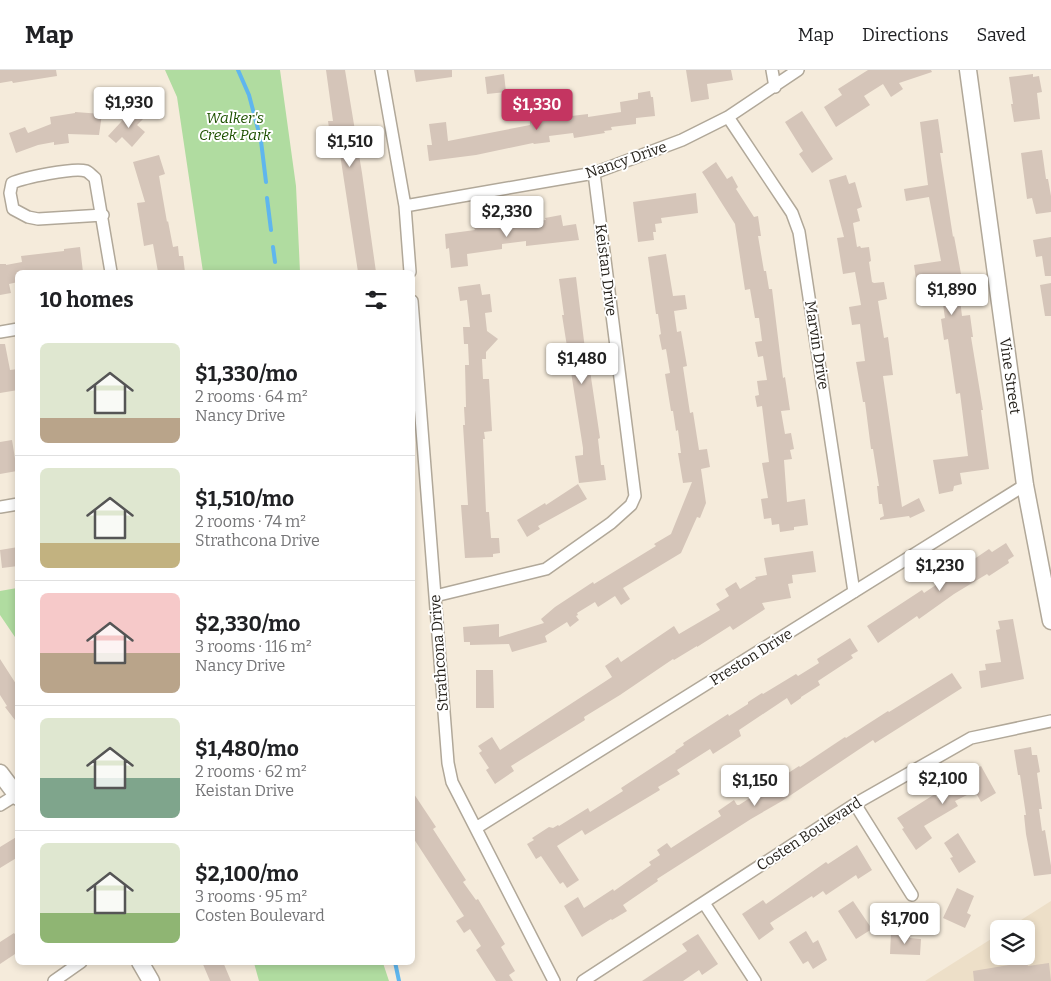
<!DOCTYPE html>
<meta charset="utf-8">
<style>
body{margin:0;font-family:Bitter,serif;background:#f2f2f2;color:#202124;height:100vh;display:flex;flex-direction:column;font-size:19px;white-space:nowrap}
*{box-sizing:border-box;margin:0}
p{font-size:16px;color:#757577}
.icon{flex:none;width:28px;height:28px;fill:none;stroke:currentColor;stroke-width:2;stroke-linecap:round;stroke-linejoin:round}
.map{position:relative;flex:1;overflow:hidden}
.panel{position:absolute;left:15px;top:200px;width:400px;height:695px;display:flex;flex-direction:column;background:#fff;border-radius:8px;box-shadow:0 2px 8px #0003}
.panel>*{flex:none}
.fabs{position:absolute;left:990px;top:850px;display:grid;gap:10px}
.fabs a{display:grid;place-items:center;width:45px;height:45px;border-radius:8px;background:#fff;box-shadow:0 2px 8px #0003;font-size:25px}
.price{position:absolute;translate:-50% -42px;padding:0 11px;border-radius:5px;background:#fff;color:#222;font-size:16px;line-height:32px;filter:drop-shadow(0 1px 2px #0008)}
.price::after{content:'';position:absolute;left:50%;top:30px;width:15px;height:11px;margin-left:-8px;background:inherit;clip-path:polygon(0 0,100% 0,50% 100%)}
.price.on{background:#c43561;color:#fff}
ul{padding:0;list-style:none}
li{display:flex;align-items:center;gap:15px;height:125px;padding:0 25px}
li+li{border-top:1px solid #e0e0e0}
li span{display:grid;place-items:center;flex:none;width:140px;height:100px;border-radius:8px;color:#555}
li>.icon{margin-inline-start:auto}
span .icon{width:60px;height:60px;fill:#fffc;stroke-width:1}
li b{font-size:21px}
h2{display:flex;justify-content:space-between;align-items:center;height:60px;padding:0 25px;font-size:21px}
header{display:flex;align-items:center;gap:30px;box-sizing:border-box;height:70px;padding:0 25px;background:#fff;border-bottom:1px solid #e0e0e0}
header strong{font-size:24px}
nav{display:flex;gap:28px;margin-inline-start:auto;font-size:18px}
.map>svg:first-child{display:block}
.built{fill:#eddfc8}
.green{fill:#b0dca0}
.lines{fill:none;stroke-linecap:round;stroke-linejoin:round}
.stream{stroke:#5fb6ee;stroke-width:4}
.building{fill:#d5c5b9}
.street-casing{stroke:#b1a899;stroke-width:14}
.secondary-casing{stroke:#b1a899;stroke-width:19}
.street{stroke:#fff;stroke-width:11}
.secondary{stroke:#fff;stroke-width:16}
.labels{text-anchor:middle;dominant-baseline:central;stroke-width:4;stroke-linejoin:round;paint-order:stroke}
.park-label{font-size:15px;font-style:italic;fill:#1e5100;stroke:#fff}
.street-label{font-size:15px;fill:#231f19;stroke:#fff}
</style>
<header>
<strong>Map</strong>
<nav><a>Map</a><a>Directions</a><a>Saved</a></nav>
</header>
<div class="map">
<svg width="1051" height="911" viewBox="0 0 1051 911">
<rect width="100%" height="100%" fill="#f5ebdb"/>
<path class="built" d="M1051,831V911H925L999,864V886H1026V859H1007Z"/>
<path class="green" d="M165,0H280L296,116L300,202H203L177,27Z
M17,518H18L17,570L0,545V521Z
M254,893H383L389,911H259Z"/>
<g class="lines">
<path class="stream" d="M238,0L249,25L258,59
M261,71L266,112
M267,128L271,160
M273,177L275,192
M395,892L399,911"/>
</g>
<path class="building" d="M0,0H56L57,6L13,13L12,11L0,13Z
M326,0H345L362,103L376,202H358L340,84L333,86L328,51H333Z
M414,0H452V7L416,12Z
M686,0H731L733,10L707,14L709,29L691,32Z
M868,0H931L932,2L899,13L903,19L891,27L883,14L864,26L870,35L836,57L824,37L842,25L838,19Z
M504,4L506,22L487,24L485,7Z
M1033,4V7L1039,6L1042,22L1037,23L1040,49L1014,52L1011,34H1013L1009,7Z
M650,21L651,27H653L655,46L636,48V54L611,57L612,60L604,61L605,63L574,68L573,63L549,66L550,72L534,74L533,73L476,85L429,91L427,75H432L429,54L446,52L448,71L530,55V51L588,44V47L621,42L620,32L638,29V23Z
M133,39L143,49L137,55L145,62L132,77L122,67L116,73L108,66Z
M802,41L833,89L812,103L799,84L803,81L785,52Z
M75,42L102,44L99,65L68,64L69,73L54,75V72L38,75L16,83L9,63L25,57L28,63L51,54L50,47L75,43Z
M938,49L943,83H940L953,167L954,166L964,220L959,221L962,246L970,245L973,267H971L983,340H981L989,399L960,403L962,414L954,416L953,421L939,424L933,390L968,386L960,323L956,324L948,269L944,270L941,249L945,248L939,207L916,209L914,195L941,191L929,127L906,131L904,119L928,115L920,52Z
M1042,80L1046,109H1048L1051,126V142L1036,144L1032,128L1027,129L1021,83Z
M159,85L165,104L159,106L167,152L168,151L173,177L178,176L179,186H183L185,202H158L153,174L144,176L137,133L145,132L133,92Z
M716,92L727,109L732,106L738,117L736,119L754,147L758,146L761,166H758L764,201H766L769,219H772L783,308L785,307L790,340L781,341L785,364L791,363L794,379L790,380L792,389L784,390L787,432L805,429L808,455L794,457V460L780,462L779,454L772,455L771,448L764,449L761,429L768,428L762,393L769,392L762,336L757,337L755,326L759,325L757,311L767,310L763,286L758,287L755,272L762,271L759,248H755L750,219L745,220L735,154L702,102Z
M846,105L849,114L855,112L862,137L857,139L860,151L853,153L857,177L860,176L861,178L869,177L871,191L869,192L872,212L874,213L884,212L887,229L878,231L884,268L888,267L893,305L883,306L902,437L919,428L925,441L910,448L909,446L880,450V448L884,446L882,434H879L877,416H879L873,379H871L865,332H863L856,292L865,291L860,254L852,255L849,237L861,235L855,202L843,204L837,168L844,167L829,110Z
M696,123L698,143L661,148L662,153L655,154L656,162H653L654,170L638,172L633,132Z
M561,145L563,156L576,154L579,170L526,176V171L502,174V179L467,184L468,196L451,198L449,178L446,179L445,164L475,160L474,158L499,155L546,150L545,148Z
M1051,167V206H1045L1042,186L1036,187L1033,170Z
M80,177L83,202H18V212L9,214L11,223L0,225V194H6V195L22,192L21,186L64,181V179Z
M666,184L673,226L685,225L687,239L674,241L677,262L681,261L687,296L683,297L690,343L693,342L699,380L707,379L710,397L701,399L706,433L700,448L697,447L681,483L623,518L630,529L621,535L615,526L598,537L595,532L577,543L578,545L576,546L579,550L570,557L567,552L545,566L547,572L512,582L509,574L470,575V572H464L463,557L499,554V567L544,553L541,549L555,537L593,512L594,514L656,476L654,474L671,464L692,412L683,413L678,383H681L678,360L676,361L673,341H671L665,304L670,303L666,279L662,280L659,265L661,264L658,244H656L648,187Z
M576,207L586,287H588L600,368L598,369L601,395H604L606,410L579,413L575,386L583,385V378L562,245H564L559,209Z
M1051,213V246H1045L1040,215Z
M480,214L482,225L490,224L492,242L485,243L487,261L498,269L486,282V289H482L483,309H489L492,361L484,362L485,369H483L486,442H489L491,468H499L500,483L493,484V487L465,488L461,435H468L463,355H465L464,337H466L465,295H469L468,274H464L463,257H470L467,230L460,231L458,217Z
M0,274H5L10,300L18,299V320L0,323Z
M12,370L17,401L0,404V372Z
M578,414L587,429L538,456L540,459L527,467L517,450L545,433L546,435Z
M1006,473L1014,486L1008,490L1009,493L989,506L987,504L954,524L919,549L917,546L878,573L867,556L922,520L924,523L989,479L992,482Z
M18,477V496L2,498L0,480Z
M813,481L816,502L792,505L793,513L788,514L791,528L762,533L765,539L733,560L730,556L697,577V576L674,590L673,589L620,625L584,647L585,650L511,696L514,701L495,714L486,700L489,698L479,683L482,681L478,676L492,667L500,680L612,607L605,596L618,587L621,592L674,556L679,564L720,540L716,534L729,526L725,519L736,512L740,519L756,509L755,507L767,505L764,488Z
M1013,549L1024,609L981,618L979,601L986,600L985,594L1001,592L996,560L1000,559L998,551Z
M850,568L858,581L851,585L853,588L818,611L820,615L801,627V628L791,635L787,628L739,660L741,666L713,684L710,679L677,700L680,704L658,717L660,720L585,765L582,760L557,776L579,810L567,818L563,812L560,814L541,786L536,789L527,774L534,770L532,768L549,757L553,758L558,755L559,756L588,738L590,742L623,721L621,718L676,682L675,681L684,675L683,673L728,644L729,646L748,634V632L762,623L763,624L796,604L798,606L819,593L817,589Z
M0,589L18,617V654L5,637L7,636L0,625Z
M476,600H493L494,638H476Z
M952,603L962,618L875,673L873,670L782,731L751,749L657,809L658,811L623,835L627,841L612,850L611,849L582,867L564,836L578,827L584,838L613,819L614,821L651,795L649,792L660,785L657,780L667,773L671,778L702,758L721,746L718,741L734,730L737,735H739L799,696L800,697L845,667L846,668L888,641L889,642Z
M1031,677L1032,685H1037L1040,702L1037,703L1042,739H1039L1042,761L1045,760L1051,796V804L1034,806L1026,764L1024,745H1026L1020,705H1018L1014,680Z
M981,696L996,723L981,732L975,721L955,731L958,736L924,756L932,768L916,780L902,759L904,758L897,748L935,724L937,728L954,717L951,712Z
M412,721L436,757L433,759L466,810L463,812L476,830L478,829L505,874L501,877L515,901L509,905L513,911H496L476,880L481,876L470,859L464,863L456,851L464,846L412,766Z
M958,763L976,792L959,803L950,788L953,787L944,773Z
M18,766V787L0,798V777Z
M857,775L872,800L858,809L856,805L826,825L823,821L813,828L812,826L770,853L774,859L759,870L742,844L763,830L766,834L826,792L828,794Z
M957,818L974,826L967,843L971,845L965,858L943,848Z
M853,831L872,859L856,869L838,841Z
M806,861L813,873L818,870L827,890L813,899L808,891L803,894L789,872Z
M14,863L18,868V882L0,894V872Z
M891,863L910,864V868L921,869L920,885L890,884Z
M698,864L718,894L702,905L699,900L683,911H642L687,881L682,874Z
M202,892H223L231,911H210Z
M1027,892L1028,896L1049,893L1051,911H974L973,901Z"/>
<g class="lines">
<g class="street-casing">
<path id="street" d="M381,0L405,136L410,202
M772,0L775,17
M728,47L792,143L799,162L854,522
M405,136L594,103L682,70L728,47L798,0
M103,145L38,149L28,147L13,139L10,123L12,113C23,108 74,97 86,101C89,102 92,106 95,108L111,202
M412,231L448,693L452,712L554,911
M0,262L18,259
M0,437L18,434
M435,526L546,499L611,453L631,435L635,426L594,103
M855,734L912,825
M0,735L16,725
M476,758L1025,415
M704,833L755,911
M54,911L81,892
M583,911L855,734L971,668L1051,651"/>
</g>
<g class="secondary-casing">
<path id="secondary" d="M968,0L1025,415L1051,551
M0,703L18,727
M140,892L151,911"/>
</g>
<use href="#street" class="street"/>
<use href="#secondary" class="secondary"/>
</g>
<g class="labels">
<g class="park-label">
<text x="235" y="48">Walker's<tspan x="235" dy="17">Creek Park</tspan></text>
</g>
<g class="street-label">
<text transform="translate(626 90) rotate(-19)">Nancy Drive</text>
<text transform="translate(606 200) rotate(83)">Keistan Drive</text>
<text transform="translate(817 275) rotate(81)">Marvin Drive</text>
<text transform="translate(1010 306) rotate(82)">Vine Street</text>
<text transform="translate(439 583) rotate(-94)">Strathcona Drive</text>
<text transform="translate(751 587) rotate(-32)">Preston Drive</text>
<text transform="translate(809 764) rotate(-33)">Costen Boulevard</text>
</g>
</g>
</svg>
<div class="fabs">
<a><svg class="icon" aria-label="layers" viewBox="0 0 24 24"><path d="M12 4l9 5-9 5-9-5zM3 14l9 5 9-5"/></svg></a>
</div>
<b class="price" style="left:129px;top:59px">$1,930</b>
<b class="price on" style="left:537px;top:61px">$1,330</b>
<b class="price" style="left:350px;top:98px">$1,510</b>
<b class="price" style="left:507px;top:168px">$2,330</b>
<b class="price" style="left:952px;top:246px">$1,890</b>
<b class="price" style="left:582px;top:315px">$1,480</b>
<b class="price" style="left:940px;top:522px">$1,230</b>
<b class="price" style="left:943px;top:735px">$2,100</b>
<b class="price" style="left:755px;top:737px">$1,150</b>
<b class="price" style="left:905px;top:875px">$1,700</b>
<section class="panel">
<h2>10 homes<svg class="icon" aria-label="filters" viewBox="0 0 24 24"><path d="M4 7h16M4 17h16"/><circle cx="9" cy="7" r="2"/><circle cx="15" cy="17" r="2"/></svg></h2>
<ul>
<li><span style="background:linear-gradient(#dfe7d0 75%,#b9a48a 0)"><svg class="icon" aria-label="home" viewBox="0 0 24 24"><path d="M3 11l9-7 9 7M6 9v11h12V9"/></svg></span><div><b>$1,330/mo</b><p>2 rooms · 64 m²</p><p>Nancy Drive</p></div></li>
<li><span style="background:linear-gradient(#dfe7d0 75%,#c2b280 0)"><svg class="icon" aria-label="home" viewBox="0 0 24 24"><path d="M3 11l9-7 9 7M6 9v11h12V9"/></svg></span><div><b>$1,510/mo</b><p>2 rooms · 74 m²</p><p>Strathcona Drive</p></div></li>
<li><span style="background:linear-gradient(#f6c9c9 60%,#b9a48a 0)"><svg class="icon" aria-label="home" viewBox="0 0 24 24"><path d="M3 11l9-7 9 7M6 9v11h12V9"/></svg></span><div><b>$2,330/mo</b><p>3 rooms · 116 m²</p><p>Nancy Drive</p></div></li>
<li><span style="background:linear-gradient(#dfe7d0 60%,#7fa58c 0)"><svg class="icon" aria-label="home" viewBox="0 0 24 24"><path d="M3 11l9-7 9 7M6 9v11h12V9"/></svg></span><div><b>$1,480/mo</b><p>2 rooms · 62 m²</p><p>Keistan Drive</p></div></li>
<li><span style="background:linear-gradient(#dfe7d0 70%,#8fb573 0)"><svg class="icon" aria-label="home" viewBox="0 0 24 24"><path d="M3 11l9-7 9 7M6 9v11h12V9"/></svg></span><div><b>$2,100/mo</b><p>3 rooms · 95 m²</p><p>Costen Boulevard</p></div></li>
</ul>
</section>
</div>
